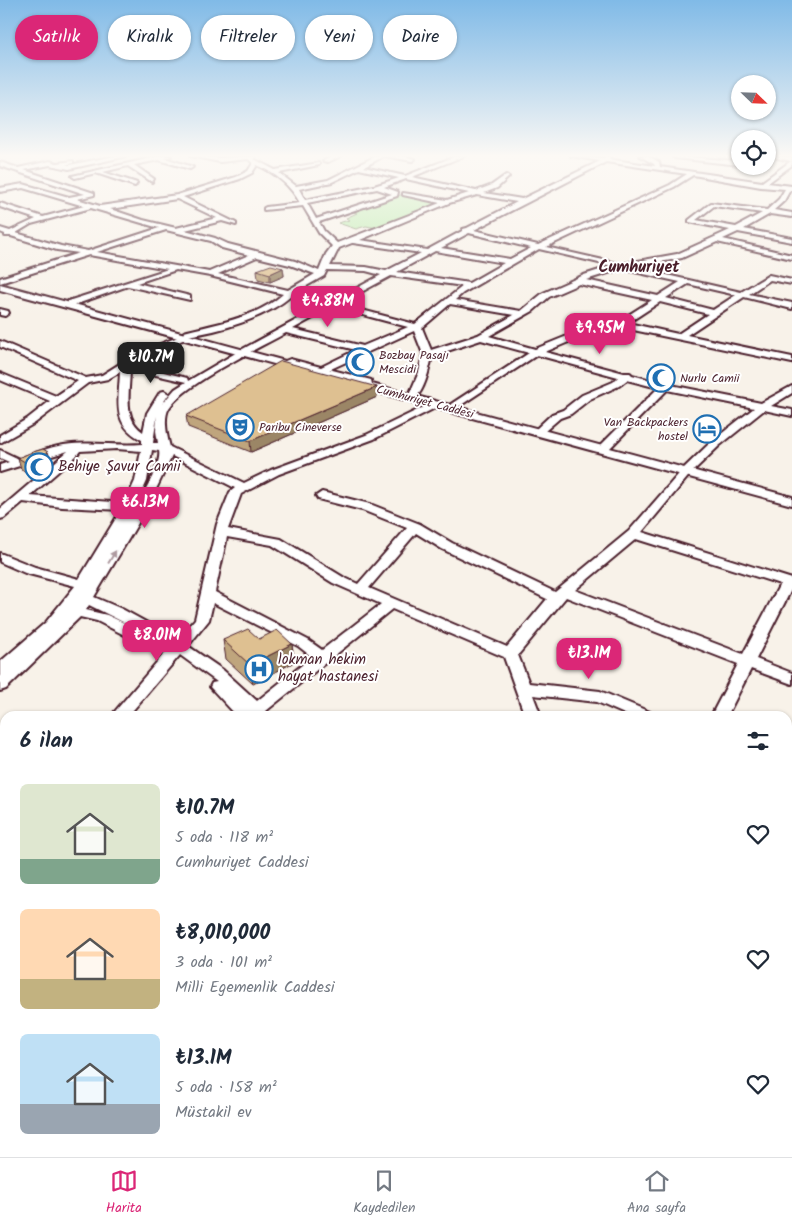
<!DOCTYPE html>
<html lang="tr">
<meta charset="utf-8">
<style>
body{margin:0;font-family:Kalam,sans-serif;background:#f2f2f3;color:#1f2937;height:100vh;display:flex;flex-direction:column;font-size:19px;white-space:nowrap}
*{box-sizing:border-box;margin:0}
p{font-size:16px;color:#747a83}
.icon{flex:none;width:28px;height:28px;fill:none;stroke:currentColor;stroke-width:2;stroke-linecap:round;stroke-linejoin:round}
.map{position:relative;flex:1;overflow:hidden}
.panel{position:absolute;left:0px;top:711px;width:792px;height:446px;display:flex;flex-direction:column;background:#fff;border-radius:15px 15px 0 0;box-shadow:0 1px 4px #0004}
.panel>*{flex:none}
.hud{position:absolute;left:15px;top:15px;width:500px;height:45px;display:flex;gap:10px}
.needle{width:32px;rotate:113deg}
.tools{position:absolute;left:731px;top:75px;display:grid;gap:10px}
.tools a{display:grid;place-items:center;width:45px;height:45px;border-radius:50%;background:#fff;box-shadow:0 1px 4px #0004;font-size:25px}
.price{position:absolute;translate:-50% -42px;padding:0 11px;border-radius:10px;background:#db2777;color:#fff;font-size:16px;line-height:32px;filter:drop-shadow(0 1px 2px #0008)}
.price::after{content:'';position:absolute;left:50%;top:30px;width:15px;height:11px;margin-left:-8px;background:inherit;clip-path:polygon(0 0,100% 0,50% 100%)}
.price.current{background:#222;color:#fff}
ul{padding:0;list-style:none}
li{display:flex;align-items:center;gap:15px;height:125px;padding:0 20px}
li span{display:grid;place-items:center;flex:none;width:140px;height:100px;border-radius:8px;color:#555}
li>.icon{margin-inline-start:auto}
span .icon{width:60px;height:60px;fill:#fffc;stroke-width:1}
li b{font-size:21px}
h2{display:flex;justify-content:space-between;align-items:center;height:60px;padding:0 20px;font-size:21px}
.chip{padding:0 18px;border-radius:22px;background:#fff;box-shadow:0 1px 4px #0004;font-size:18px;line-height:45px}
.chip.current{background:#db2777;color:#fff}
.tabs{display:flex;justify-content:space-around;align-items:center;height:70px;border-top:1px solid #e0e1e3;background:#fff;font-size:14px;color:#747a83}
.tabs a{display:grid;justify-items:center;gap:2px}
.tabs .current{color:#db2777}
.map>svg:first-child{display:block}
.green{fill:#baebab;stroke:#82856b}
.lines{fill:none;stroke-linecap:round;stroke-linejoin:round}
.minor-casing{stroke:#4a1f2b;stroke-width:4}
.major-casing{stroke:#4a1f2b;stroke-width:4}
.minor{fill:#fff;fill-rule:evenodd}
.major{fill:#fff;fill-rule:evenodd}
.wall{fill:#bfa57d;stroke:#4a1f2b}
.shaded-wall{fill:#9b8666;stroke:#4a1f2b}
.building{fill:#dec091;stroke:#4a1f2b}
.oneway{fill:#ae9aa0}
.labels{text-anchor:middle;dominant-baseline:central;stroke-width:4;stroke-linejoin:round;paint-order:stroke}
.far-poi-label{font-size:12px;fill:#4a1f2b;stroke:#fff;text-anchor:start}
.far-street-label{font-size:12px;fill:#4a1f2b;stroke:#fff}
.poi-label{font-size:15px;fill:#4a1f2b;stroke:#fff;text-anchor:start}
.far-district-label{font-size:16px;font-weight:bold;fill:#4a1f2b;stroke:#fff}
</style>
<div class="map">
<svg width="792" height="1157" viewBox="0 0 792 1157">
<rect width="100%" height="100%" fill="#f8f2e9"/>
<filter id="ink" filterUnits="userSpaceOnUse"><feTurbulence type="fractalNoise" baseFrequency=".02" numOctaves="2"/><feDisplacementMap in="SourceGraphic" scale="10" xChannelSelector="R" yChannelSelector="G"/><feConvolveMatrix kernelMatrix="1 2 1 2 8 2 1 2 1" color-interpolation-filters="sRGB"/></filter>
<g filter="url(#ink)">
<path class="green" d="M400,195L439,201L421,212L377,228L366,226L356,229L338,223L349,220L346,218L357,213L349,211Z"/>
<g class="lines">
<g class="minor-casing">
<path id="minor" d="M115,156H127L69,169L50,165L24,170L94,193V195L77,199L100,206L177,195L236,177L248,171L253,163L248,159L220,162L190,156L220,158L256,156L254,159L275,170L319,163V165L279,173L296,186L328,180L376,156H384L364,167L405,176L456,156H464L412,177L476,191L492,185L506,175L509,177L497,188L484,193L522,199L600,161L571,156L603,159L605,156H611L608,159L655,166L654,164L640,156H648L659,162L660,167L762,182L791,161L768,156L792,157V165L768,183L792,186V190H790L784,201L774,210L792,213V217L770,214L744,229L792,238V242L738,232L723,239L792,255V259L717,242L682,258L632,267L741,292L769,275L792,280V284L770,280L749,294L792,303V309L744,297L687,335L792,357V363L614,326L602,325L583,336L545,352L624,373H630L632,375L666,384L761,403L792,386V393L771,406L792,410V416L764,410L719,446L692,472L642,532L792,579V588L756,659L792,673V684L751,669L727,716H711L738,664L566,597L518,655L529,683L600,691L650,712L652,716H629L597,702L533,695L541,716H525L504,657L392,609L266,711L269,716H237L210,687L212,683L217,682L180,655L128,716H111L169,648L162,644L160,648H150L97,621L80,617L6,689L0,691V662L46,622L75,586L25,573L0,562V553L35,567L79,579L121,510L62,507L23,502L4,518L0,519V509L68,451L0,472V465L9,462L0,458V450L19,459C33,454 49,447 64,445C90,441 116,446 142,444V440C111,424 119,401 120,372L108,379L88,383L35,423L0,443V435L27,419L50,401L0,380V373L56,396L78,381L0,347V341L86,378L102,375L137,353L183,335L184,332C218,323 256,318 283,294L210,276L176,270L137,283L190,296V300L128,286L74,305H68V301L168,269L89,255L0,283V278L79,253L57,250L11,236H5V234L0,232V228L10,231L36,219L0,207V203L43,217L84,206L23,188L0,192V188L23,184L69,197L85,194L0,166V162L18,168L50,161L57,163L73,161V163L66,165H69ZM606,162L687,174L670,185L538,245L474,230ZM257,165C275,173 291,186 300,203L266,207L264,208V210L303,206L319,233L332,246L326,254L319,271L295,261L228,244L215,238L185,230L222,221L236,225V223L183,197L240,179L252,173ZM359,169L399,178L374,186L305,200L299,189L332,182ZM693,175L761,187L785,189L779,199L767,210L711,203L689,220V222L730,230L677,254L621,264L546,247L674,187ZM406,179L469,193L447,200L403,193V195L440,203L337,243L324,231L319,222L397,196L398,192L384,187ZM377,189L392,194L316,219L307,203ZM477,195L517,202L467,228L463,229L462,231L427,250L360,240L449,203ZM177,199L217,218L176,228L143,220L110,209ZM714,206L762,213L736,227L696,220ZM91,208L159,228L88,251L61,246L16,233L31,224ZM166,230L211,241L222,248L249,255L209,272L97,252ZM469,233L531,248L510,259L441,248ZM352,243H353L421,253L386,271L366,267L330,266L339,248ZM539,249L612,266L584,275L543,293L521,311L455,300L463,293ZM435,251L504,263L469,283L397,272ZM257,257L290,265L315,274L288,290L218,274ZM621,269L680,282L658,296L586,280ZM327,270L366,271L381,275L331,302L296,292L324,276ZM391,276L463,286L415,324L339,304ZM579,284L652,300L619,321L597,320L577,332L535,349L489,336L533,311L549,297ZM688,284L736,295L713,310L666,298ZM291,296L324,305L239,351L188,381L187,378L132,364L143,357L185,339L186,336C218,332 266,318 291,296ZM660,302L708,314L678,334L628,323ZM450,304L514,315L478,335L431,350L422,328ZM333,307L408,327L363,346L293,329ZM414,331L423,354L419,372L409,395L414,398C424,394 430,366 432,356L481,340L529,353L451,404L450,406L455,409L537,355L618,377L613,382L582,395L563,410L552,414L536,429L541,432L545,431L560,418L571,414L590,399L619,386L627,380L658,388L599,447L605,450L609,449L667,390L754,408L711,442L684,468L629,531L555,592L452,543L420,524L370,504L322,492L316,496L318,499L362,510L407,528L358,584L343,577L281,539L228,529L241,494L279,474L374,439L441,405L436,402L432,403L366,435L271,470L244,483L170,447C167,436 163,418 169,408C183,385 260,347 286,333L356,350L319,368V372L322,373ZM130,369L186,382L175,389L162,404L169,394L164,391L160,392L147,413L143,432C122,418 130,390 130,369ZM157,416L156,431L158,443H153ZM117,449L141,451L135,481L125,503L30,496L76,456L80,451ZM152,450L159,451C162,464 143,494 136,506L147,481ZM172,456L235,488L230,492L217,524L195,619L177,639L122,609L94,597L147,508ZM416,533L442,549L547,599L507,647L369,588ZM227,537L272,545L333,583L381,604L322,650L308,640L215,592ZM636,539L780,584L743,654L575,590ZM213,603L298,646L312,657L257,701L223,670L188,646L209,620ZM89,605L139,630L107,615L86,610Z
M160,156H171L165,158L193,167L190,169L159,160L134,165L154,179L152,182L128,166L103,172L137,183L135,186L96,173L75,178L72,176Z
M333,156H341L328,162L323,161Z
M385,156H403L415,159L412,161Z
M672,156L740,161V165L675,158Z
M0,309L8,311L9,313L5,316L0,315Z
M788,776L792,777V792L788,791Z
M5,836V856L0,858V838Z
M788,888L792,890V908L788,906Z
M5,994V1019L0,1021V996Z
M0,1042L5,1044V1071L0,1069Z
M788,1119L792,1120V1145L788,1144Z
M83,1152H111L113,1157H85Z
M311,1152H336L335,1157H309Z
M403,1152H431L433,1157H405Z
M557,1152H583V1157H557Z"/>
</g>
<g class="major-casing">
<path id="major" d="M0,284L285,361L290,359L371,380L372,384L792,497V505L351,385L350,381L305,369L296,370L0,290Z"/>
</g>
<use href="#minor" class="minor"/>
<use href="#major" class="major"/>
</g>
<path class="wall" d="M283,268L284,276L270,282L258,279L257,270Z
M377,397L251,452L188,427L186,416Z
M48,452L51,463L33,476L21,469L18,458Z
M259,639L292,644L294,662L253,684L226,659L223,640Z
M791,1146L792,1157H740L741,1152H788Z"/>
<path class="shaded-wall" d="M283,268L284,276L270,282V274Z
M377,387V397L251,452L250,441Z
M48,452L51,463L33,476L30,465Z
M292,644L294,662L253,684L250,665Z"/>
<path class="building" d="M271,265L283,268L270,274L257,270Z
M281,361L377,387L250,441L186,416Z
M43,449L48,452L30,465L18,458L30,453Z
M248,629L259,639L277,630L292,644L250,665L223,640Z
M788,1142L792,1143V1157H748V1152H788Z"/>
<defs><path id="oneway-solid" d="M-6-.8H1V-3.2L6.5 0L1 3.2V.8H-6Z" transform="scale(1.25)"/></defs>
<use class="oneway" href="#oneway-solid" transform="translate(112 557) rotate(-59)"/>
</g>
<linearGradient id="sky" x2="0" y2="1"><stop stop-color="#80bae7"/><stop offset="0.49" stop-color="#fcf9f5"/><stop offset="1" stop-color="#fcf9f5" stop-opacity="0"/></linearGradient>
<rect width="792" height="318" fill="url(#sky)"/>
<defs>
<g id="mosque-ring" transform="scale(1.4375)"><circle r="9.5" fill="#fff" stroke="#1f6fb2" stroke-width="1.5"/><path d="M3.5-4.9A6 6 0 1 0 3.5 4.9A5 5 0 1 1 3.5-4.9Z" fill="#1f6fb2"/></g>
<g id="theatre-ring" transform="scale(1.4375)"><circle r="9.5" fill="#fff" stroke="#1f6fb2" stroke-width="1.5"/><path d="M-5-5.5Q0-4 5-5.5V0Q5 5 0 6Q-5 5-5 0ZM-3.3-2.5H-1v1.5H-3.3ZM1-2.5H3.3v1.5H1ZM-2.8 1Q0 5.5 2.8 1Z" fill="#1f6fb2"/></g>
<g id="hotel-ring" transform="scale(1.4375)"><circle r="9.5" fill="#fff" stroke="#1f6fb2" stroke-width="1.5"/><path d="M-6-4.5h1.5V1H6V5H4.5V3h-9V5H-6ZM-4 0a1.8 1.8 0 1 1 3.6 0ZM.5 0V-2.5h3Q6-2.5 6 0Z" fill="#1f6fb2"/></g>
<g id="hospital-ring" transform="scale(1.4375)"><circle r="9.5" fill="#fff" stroke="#1f6fb2" stroke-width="1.5"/><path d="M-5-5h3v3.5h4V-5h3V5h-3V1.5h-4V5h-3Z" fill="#1f6fb2"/></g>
</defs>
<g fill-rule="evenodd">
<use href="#mosque-ring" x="360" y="362"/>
<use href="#mosque-ring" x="661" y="378"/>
<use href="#theatre-ring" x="240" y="427"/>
<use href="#hotel-ring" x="707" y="429"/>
<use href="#mosque-ring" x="39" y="467"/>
<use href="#hospital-ring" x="259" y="669"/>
</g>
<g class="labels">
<g class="far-poi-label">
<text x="379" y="355">Bozbay Pasajı<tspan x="379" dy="14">Mescidi</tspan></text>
<text x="680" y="378">Nurlu Camii</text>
<text x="688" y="422" text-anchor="end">Van Backpackers<tspan x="688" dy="14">hostel</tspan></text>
<text x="259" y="427">Paribu Cineverse</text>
</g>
<g class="far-street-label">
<text transform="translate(425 402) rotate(15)">Cumhuriyet Caddesi</text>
</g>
<g class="poi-label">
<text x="58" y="467">Behiye Şavur Camii</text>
<text x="278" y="660">lokman hekim<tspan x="278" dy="17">hayat hastanesi</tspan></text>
</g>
<g class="far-district-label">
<text x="639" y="267">Cumhuriyet</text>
</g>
</g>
</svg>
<div class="tools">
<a><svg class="needle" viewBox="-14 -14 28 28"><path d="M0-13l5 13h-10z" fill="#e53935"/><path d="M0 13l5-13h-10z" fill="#747a83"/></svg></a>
<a><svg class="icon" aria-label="locate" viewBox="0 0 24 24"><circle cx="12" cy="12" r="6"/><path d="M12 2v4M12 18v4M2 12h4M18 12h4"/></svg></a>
</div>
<b class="price" style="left:328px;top:328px">₺4.88M</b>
<b class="price" style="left:600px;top:355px">₺9.95M</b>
<b class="price current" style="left:151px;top:384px">₺10.7M</b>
<b class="price" style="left:145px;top:529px">₺6.13M</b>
<b class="price" style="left:157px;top:662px">₺8.01M</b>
<b class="price" style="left:589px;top:680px">₺13.1M</b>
<div class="hud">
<a class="chip current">Satılık</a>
<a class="chip">Kiralık</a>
<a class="chip">Filtreler</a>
<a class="chip">Yeni</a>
<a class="chip">Daire</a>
</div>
<section class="panel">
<h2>6 ilan<svg class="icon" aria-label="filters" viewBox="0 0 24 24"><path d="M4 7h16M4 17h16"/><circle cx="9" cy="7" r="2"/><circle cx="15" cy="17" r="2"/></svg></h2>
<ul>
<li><span style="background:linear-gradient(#dfe7d0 75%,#7fa58c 0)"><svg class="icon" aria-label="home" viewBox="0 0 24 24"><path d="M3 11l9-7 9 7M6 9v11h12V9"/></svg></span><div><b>₺10.7M</b><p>5 oda · 118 m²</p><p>Cumhuriyet Caddesi</p></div><svg class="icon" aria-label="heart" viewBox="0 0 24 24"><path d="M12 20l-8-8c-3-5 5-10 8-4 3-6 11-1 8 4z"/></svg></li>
<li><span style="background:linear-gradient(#ffd9b3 70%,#c2b280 0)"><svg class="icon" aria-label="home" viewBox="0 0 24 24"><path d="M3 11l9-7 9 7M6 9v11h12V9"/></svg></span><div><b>₺8,010,000</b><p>3 oda · 101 m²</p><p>Milli Egemenlik Caddesi</p></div><svg class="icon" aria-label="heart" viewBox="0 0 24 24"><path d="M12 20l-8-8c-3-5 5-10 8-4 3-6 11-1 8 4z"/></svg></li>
<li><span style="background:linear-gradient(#bfe0f5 70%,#9aa5b1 0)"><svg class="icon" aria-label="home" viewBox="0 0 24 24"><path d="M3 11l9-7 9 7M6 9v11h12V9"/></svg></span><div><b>₺13.1M</b><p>5 oda · 158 m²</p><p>Müstakil ev</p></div><svg class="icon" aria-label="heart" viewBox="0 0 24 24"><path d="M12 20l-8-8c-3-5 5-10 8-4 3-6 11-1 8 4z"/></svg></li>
</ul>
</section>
</div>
<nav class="tabs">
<a class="current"><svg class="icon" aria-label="map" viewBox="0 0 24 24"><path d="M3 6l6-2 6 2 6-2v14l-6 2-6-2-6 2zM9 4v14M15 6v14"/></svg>Harita</a>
<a><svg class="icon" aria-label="saved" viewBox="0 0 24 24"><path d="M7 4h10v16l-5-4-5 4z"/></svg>Kaydedilen</a>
<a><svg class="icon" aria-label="home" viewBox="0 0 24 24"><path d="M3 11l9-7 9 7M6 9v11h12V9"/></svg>Ana sayfa</a>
</nav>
